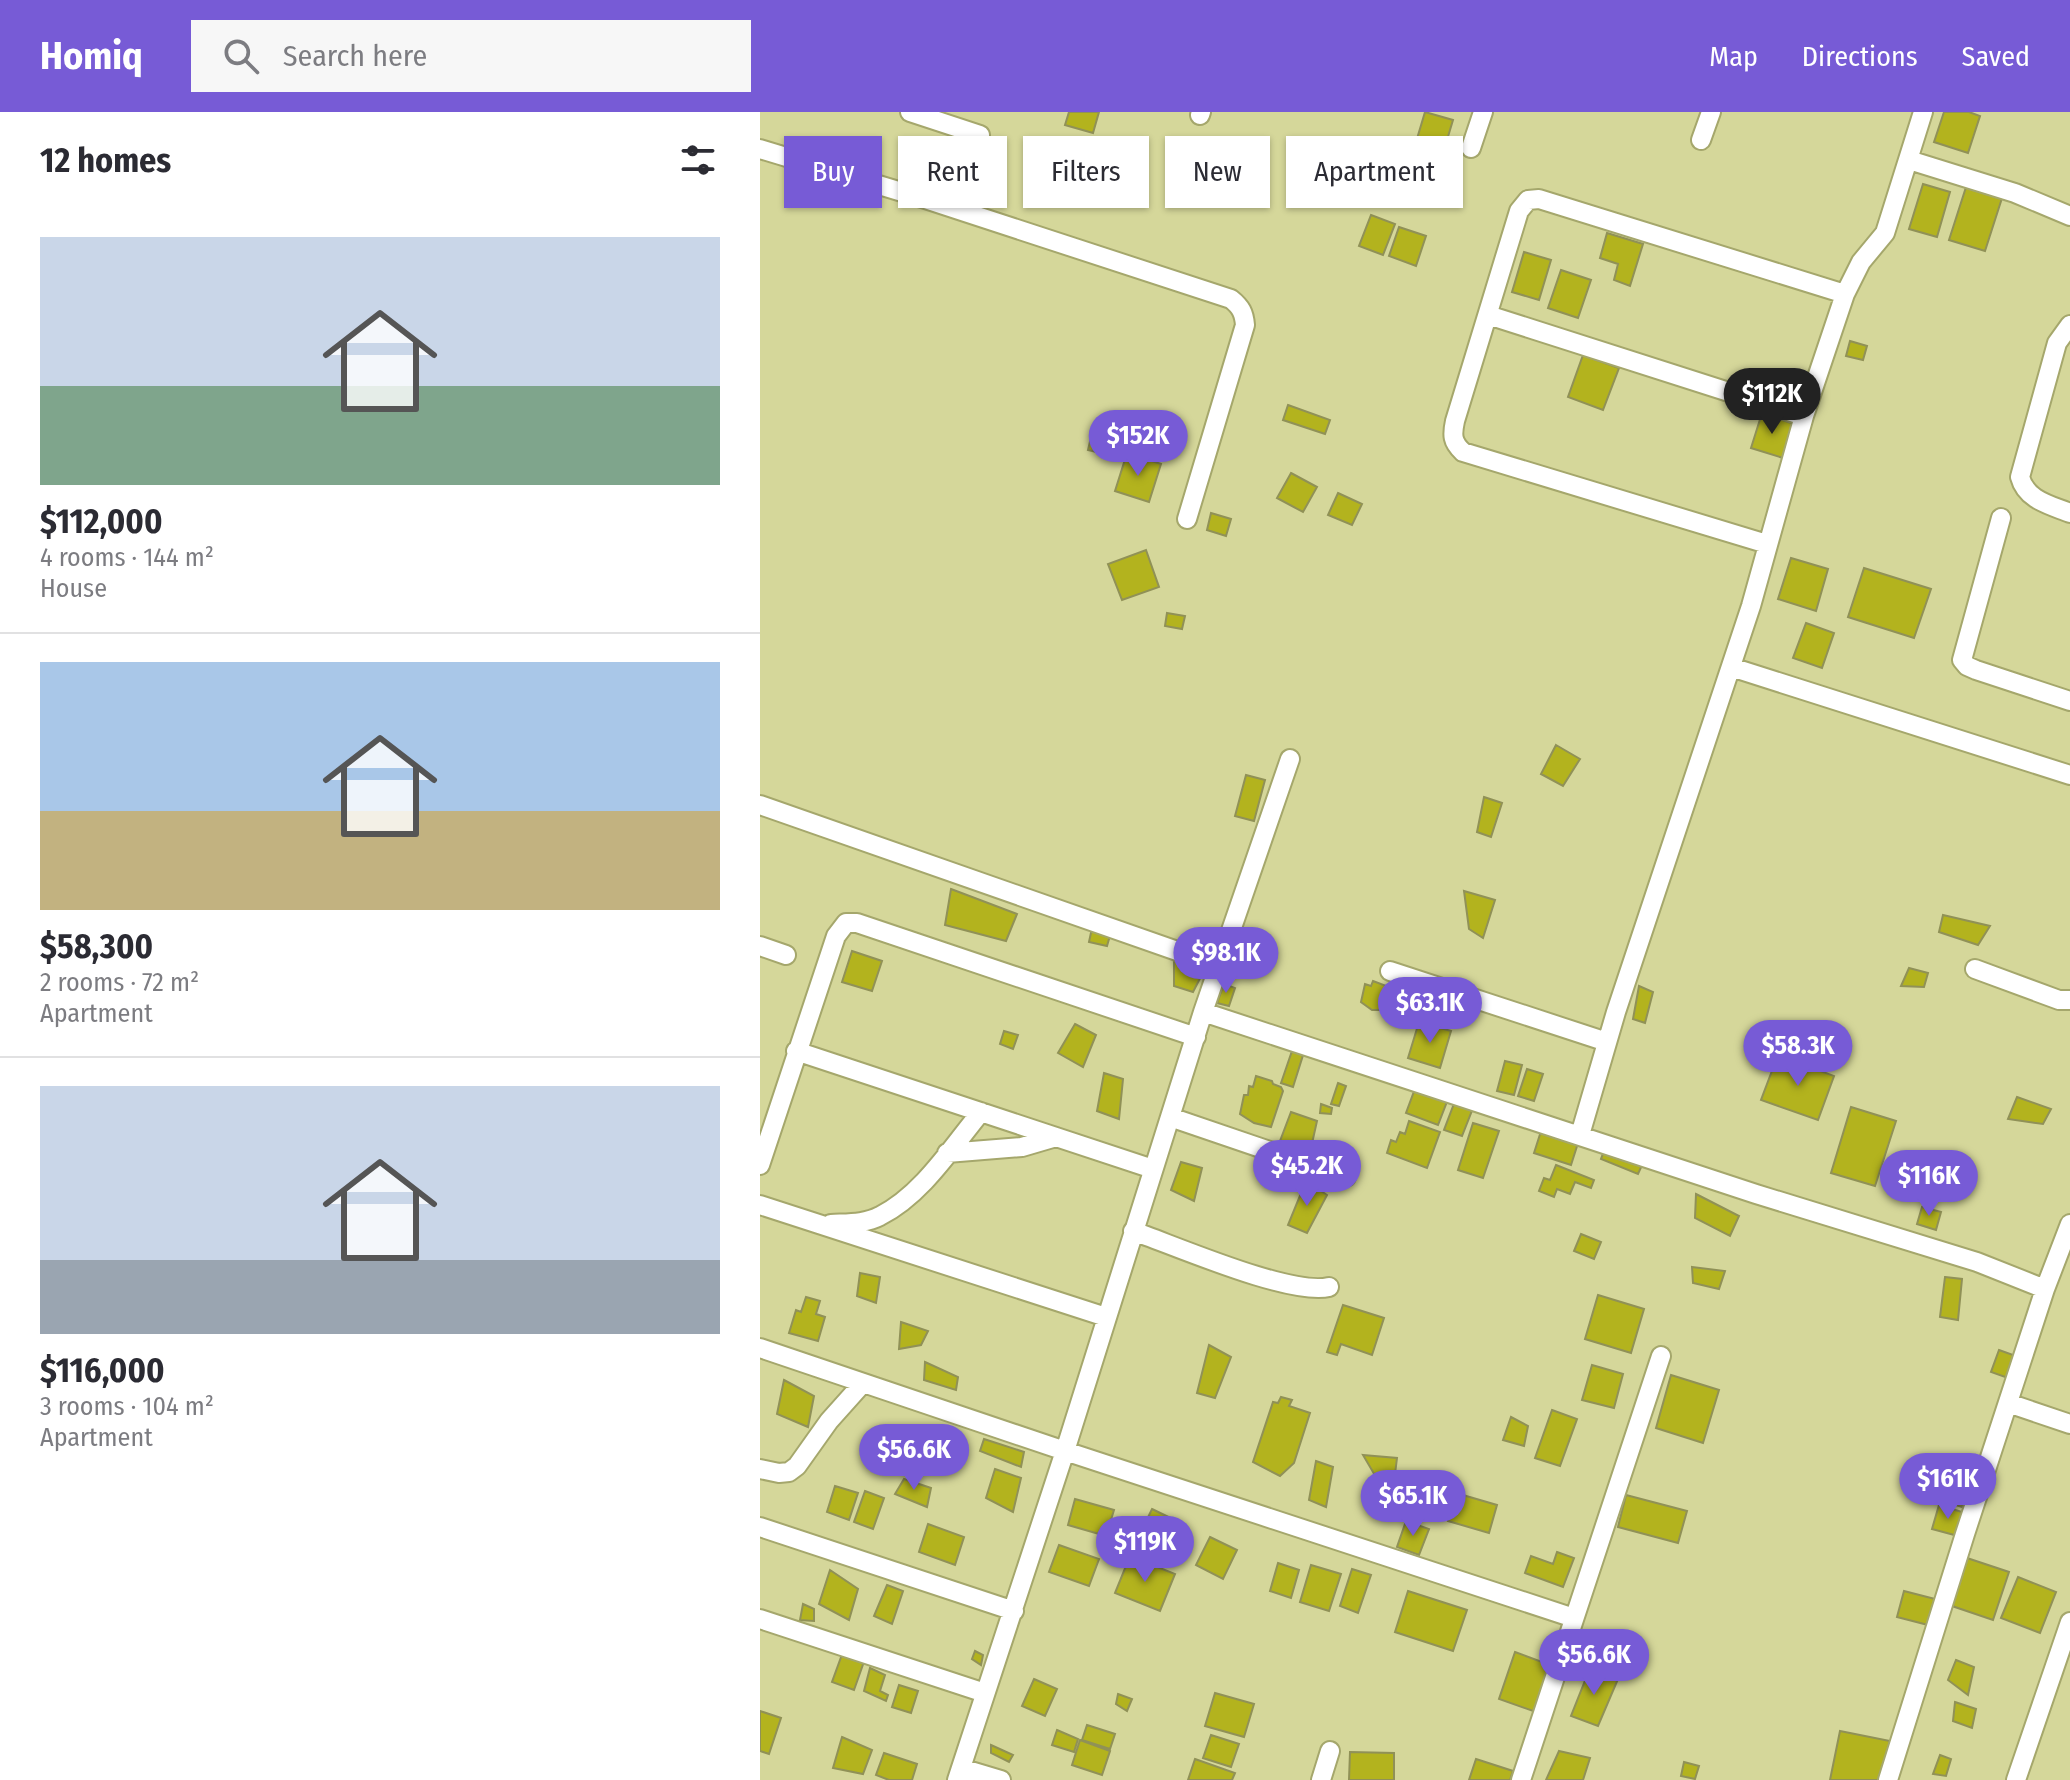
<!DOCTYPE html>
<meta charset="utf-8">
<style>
body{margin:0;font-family:"Fira Sans Condensed",sans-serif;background:#f7f7f7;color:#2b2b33;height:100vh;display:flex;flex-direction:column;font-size:30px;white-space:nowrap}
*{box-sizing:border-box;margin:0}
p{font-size:26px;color:#7c7c81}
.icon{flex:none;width:44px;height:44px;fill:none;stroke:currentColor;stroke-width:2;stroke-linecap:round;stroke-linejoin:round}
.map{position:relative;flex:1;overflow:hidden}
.panel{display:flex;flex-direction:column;background:#fff;width:760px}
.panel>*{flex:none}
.guide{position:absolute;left:24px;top:24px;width:760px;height:72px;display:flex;gap:16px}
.price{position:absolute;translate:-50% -68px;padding:0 18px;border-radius:28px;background:#775bd6;color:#fff;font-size:26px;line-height:52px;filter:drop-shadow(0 2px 4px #0008)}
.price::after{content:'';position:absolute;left:50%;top:48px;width:24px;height:18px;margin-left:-12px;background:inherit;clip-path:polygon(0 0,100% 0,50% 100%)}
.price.on{background:#222;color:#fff}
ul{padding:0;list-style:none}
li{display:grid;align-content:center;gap:16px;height:424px;padding:0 40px}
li+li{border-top:2px solid #e1e1e2}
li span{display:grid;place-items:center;height:248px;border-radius:0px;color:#555}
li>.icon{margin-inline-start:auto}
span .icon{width:144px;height:144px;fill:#fffc;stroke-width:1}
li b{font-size:34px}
h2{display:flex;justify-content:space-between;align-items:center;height:96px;padding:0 40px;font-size:34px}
.pill{padding:0 28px;border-radius:0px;background:#fff;box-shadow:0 2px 6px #0004;font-size:28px;line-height:72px}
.pill.on{background:#775bd6;color:#fff}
header{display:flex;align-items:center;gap:48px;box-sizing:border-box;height:112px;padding:0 40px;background:#775bd6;color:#fff}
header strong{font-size:38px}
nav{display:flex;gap:44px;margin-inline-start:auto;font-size:28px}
.search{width:560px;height:72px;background:#f7f7f7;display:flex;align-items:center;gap:20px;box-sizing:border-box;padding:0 28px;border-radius:0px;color:#7c7c81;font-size:30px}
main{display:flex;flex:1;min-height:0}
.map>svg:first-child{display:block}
.building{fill:#b3b31e;stroke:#909157;stroke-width:2}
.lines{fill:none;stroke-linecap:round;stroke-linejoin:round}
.street-casing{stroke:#a5a76c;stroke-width:22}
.street{stroke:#fff;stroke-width:18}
</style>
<header>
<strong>Homiq</strong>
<div class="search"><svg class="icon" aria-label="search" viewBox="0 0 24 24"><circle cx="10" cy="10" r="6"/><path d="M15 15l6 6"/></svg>Search here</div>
<nav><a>Map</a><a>Directions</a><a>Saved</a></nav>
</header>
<main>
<section class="panel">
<h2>12 homes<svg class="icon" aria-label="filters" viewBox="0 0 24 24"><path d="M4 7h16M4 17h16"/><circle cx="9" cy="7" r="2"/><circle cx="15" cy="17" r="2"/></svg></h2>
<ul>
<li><span style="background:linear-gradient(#c9d6e8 60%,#7fa58c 0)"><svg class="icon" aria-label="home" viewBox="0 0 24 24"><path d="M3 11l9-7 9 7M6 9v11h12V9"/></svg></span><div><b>$112,000</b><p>4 rooms · 144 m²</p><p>House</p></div></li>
<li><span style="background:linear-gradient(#a9c7e8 60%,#c2b280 0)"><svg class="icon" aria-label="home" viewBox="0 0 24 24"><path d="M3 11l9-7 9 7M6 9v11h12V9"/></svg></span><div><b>$58,300</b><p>2 rooms · 72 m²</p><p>Apartment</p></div></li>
<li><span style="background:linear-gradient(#c9d6e8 70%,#9aa5b1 0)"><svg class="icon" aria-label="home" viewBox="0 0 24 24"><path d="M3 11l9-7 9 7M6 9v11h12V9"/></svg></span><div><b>$116,000</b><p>3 rooms · 104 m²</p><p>Apartment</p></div></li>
</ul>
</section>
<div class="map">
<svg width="1310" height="1668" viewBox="0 0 1310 1668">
<rect width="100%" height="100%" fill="#d5d79a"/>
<path class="building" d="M309,0H339L333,21L305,13Z
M665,0L693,8L684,38L656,30Z
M1184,0H1209L1220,4L1208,41L1174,30Z
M1163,72L1190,80L1177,125L1149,117Z
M1207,72L1243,83L1225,139L1189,128Z
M611,103L635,112L623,143L599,134Z
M639,115L666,124L656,154L629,144Z
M847,121L883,132L870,174L854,168L858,152L840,146Z
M764,140L791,148L779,188L752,180Z
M801,158L831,168L818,206L788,196Z
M1090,229L1107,234L1103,248L1086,244Z
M823,243L859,256L843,298L808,285Z
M528,293L570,308L565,322L523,308Z
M1002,301L1034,312L1023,346L991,336Z
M332,321L349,325L345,342L328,338Z
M367,341L401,352L389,390L355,379Z
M531,361L557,375L543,400L517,386Z
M578,381L602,392L592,413L568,403Z
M451,401L471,407L466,424L447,418Z
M386,438L399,475L362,488L348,452Z
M1031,446L1068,457L1056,499L1018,487Z
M1104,456L1171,477L1154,526L1088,505Z
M407,501L425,504L422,517L405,514Z
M1046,511L1074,521L1062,556L1033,546Z
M796,633L820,647L803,674L781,662Z
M486,663L505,668L494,709L475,704Z
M724,685L742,691L731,725L717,720Z
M191,777L257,802L246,829L185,813Z
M704,779L735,788L723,826L709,817Z
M1183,803L1230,814L1218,833L1179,820Z
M332,816L351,820L347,834L329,830Z
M92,839L122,849L112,879L82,870Z
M414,842L448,851L433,880L414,874Z
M1149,856L1168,861L1164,875L1141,874Z
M613,869L629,875L623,898H612L601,890L605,872L611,874Z
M464,872L475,876L469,894L457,891Z
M879,874L893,880L885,911L873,907Z
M641,875L651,895L647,899L630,896Z
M659,910L691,919L680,956L648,946Z
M315,912L336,923L323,955L298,941Z
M244,919L258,923L253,937L240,932Z
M533,936L544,940L533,975L521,971Z
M1018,943L1074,964L1058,1008L1001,988Z
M745,949L762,953L754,983L737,979Z
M767,957L783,962L774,989L758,984Z
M344,961L363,967L359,1007L337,999Z
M496,964L512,969L513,972L521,975L523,979L511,1015L494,1011L480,1002L484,983H488L489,974L493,975Z
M578,971L586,974L579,994L571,992Z
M656,974L688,987L678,1013L646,1001Z
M1257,985L1291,997L1283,1012L1248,1007Z
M695,989L713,996L702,1024L684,1018Z
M561,992L572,996L571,1002L560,1001Z
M1091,995L1136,1009L1115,1074L1071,1061Z
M531,1000L557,1009L551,1036L520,1029Z
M649,1009L680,1020L667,1056L627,1041L631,1028L636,1030L640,1020L645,1022Z
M713,1011L739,1019L723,1066L698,1058Z
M782,1016L819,1028L811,1053L774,1041Z
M568,1030L584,1035L583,1057L560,1050Z
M845,1036L883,1051L878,1062L841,1047Z
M421,1050L442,1056L434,1089L411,1078Z
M796,1053L834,1068L831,1076L815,1070L810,1082L797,1077L794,1085L779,1079L784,1066L790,1068Z
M546,1069L567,1083L547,1121L528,1113Z
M936,1082L979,1104L970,1124L935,1106Z
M1162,1095L1181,1100L1176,1118L1157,1112Z
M821,1122L841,1130L834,1147L814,1139Z
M932,1155L965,1159L959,1177L933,1171Z
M100,1161L120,1165L116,1191L97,1184Z
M1185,1165L1202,1167L1198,1208L1180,1205Z
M838,1183L884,1197L871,1241L825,1227Z
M46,1185L60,1189L56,1202L65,1205L58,1229L29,1221L36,1198L41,1200Z
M583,1193L624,1206L612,1243L581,1232L577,1243L567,1240Z
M141,1210L168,1219L161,1233L139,1237Z
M449,1233L471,1245L455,1286L437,1281Z
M1239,1238L1256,1244L1248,1266L1231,1260Z
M165,1250L198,1265L196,1278L164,1268Z
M832,1253L863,1262L854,1296L822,1288Z
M911,1263L959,1278L943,1331L896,1316Z
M24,1268L54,1284L48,1315L17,1302Z
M521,1285L532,1288L529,1294L550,1301L534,1351L520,1364L493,1350L513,1290L518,1291Z
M792,1298L817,1307L800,1354L775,1346Z
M751,1305L768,1314L764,1334L743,1328Z
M224,1327L264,1340L261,1355L220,1339Z
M603,1343L637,1346L634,1370L620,1372Z
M556,1349L573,1355L566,1395L549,1388Z
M235,1357L261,1366L253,1400L226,1386Z
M144,1367L171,1376L167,1395L135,1382Z
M1176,1371L1207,1380L1202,1395L1171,1385Z
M75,1374L98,1381L89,1408L67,1400Z
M105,1379L124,1386L113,1417L94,1410Z
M696,1381L737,1393L729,1421L688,1409Z
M866,1383L927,1399L918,1431L858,1415Z
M315,1387L354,1398L346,1424L308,1413Z
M1179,1393L1205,1401L1198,1424L1172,1417Z
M392,1397L419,1410L403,1443L376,1430Z
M646,1409L669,1417L659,1443L637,1435Z
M168,1412L204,1425L195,1453L159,1440Z
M450,1425L477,1438L463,1467L436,1453Z
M299,1433L339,1447L329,1474L289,1460Z
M797,1440L814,1446L803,1475L765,1461L771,1444L793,1452Z
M370,1444L415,1462L400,1499L355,1481Z
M1207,1446L1249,1460L1233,1508L1192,1494Z
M518,1451L539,1458L531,1486L510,1479Z
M551,1453L581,1462L569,1499L540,1490Z
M592,1457L611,1463L598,1501L580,1494Z
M70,1458L98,1477L89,1508L59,1492Z
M1258,1465L1296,1480L1280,1521L1241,1506Z
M127,1473L143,1479L132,1512L114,1504Z
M648,1479L707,1498L693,1539L635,1520Z
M1144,1479L1175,1487L1168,1513L1137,1505Z
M43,1492L54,1497V1509L40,1508Z
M84,1537L106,1544L94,1578L72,1570Z
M215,1539L223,1543L221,1553L212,1547Z
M755,1540L793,1554L776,1600L739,1587Z
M1196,1548L1214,1555L1208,1583L1188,1568Z
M110,1556L125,1563L120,1579L128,1583L126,1589L104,1579Z
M830,1556L858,1567L838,1614L811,1604Z
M274,1567L297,1577L285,1604L262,1594Z
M139,1573L158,1579L151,1601L132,1595Z
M455,1581L494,1592L484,1625L445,1614Z
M358,1582L372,1587L367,1599L356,1592Z
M1195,1590L1216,1597L1212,1616L1193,1609Z
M0,1599L21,1606L9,1642L0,1639Z
M327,1613L355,1622L350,1637L322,1628Z
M297,1618L318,1627L314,1640L292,1633Z
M1080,1619L1130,1629L1122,1668H1070Z
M451,1623L479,1632L471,1655L443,1646Z
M82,1625L112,1638L103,1662L73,1656Z
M320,1628L350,1639L342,1663L312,1653Z
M231,1633L253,1643L249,1650L231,1641Z
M799,1639L830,1646L823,1668H786Z
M590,1640L634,1641V1668H589Z
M124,1641L157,1652L152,1668H129L116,1663Z
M1180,1643L1191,1647L1186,1664L1173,1662Z
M435,1647L475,1661L472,1668H428Z
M716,1647L753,1659L750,1668H709Z
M924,1650L939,1654L935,1667L921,1664Z"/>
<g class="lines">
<g class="street-casing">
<path id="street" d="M150,0L220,23
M440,3L441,0
M941,28L951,0
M711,36L723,0
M0,37L165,87L471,187C481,195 484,201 485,213L427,407
M1149,48L1255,81L1310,104
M728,203L1044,304
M1310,213L1297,231L1260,365C1266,388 1290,393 1310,401
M1241,406L1202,548L1207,554L1216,558L1310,589
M1007,432L703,340C692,330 692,323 695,309L759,99L768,88L779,87L1085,182
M971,555L1310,663
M0,693L420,840
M0,834L26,843
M1215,857L1299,888H1310
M630,859L847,930
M443,900L996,1082L1217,1150L1285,1177
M36,939L393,1057
M410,1005L586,1065
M820,1023L856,900L991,494L1044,304L1085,182L1101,150L1125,121L1163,0
M187,1041L262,1035L296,1025
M0,1053L76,824L86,811H97L436,925
M0,1093L346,1205
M71,1112C87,1111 105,1112 120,1104C162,1083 192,1035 221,1000
M373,1119C416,1134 530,1184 569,1175
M0,1236L305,1339L443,900L530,647
M1248,1291L1310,1312
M0,1357L19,1361L29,1360L37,1354L69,1309L103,1271
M0,1415L254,1499
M0,1507L225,1581
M201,1656L241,1668
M197,1668L305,1339L814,1506
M561,1668L570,1639
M761,1668L901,1244
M1128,1668L1205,1422L1285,1177L1310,1112
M1256,1668L1310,1510"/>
</g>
<use href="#street" class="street"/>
</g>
</svg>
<b class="price on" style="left:1012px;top:324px">$112K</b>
<b class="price" style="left:378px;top:366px">$152K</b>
<b class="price" style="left:466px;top:883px">$98.1K</b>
<b class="price" style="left:670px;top:933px">$63.1K</b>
<b class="price" style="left:1038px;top:976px">$58.3K</b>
<b class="price" style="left:547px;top:1096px">$45.2K</b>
<b class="price" style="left:1169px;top:1106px">$116K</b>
<b class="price" style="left:154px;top:1380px">$56.6K</b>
<b class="price" style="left:1188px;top:1409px">$161K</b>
<b class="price" style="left:653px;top:1426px">$65.1K</b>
<b class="price" style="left:385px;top:1472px">$119K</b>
<b class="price" style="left:834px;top:1585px">$56.6K</b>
<div class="guide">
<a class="pill on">Buy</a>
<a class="pill">Rent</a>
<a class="pill">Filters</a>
<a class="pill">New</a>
<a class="pill">Apartment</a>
</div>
</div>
</main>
